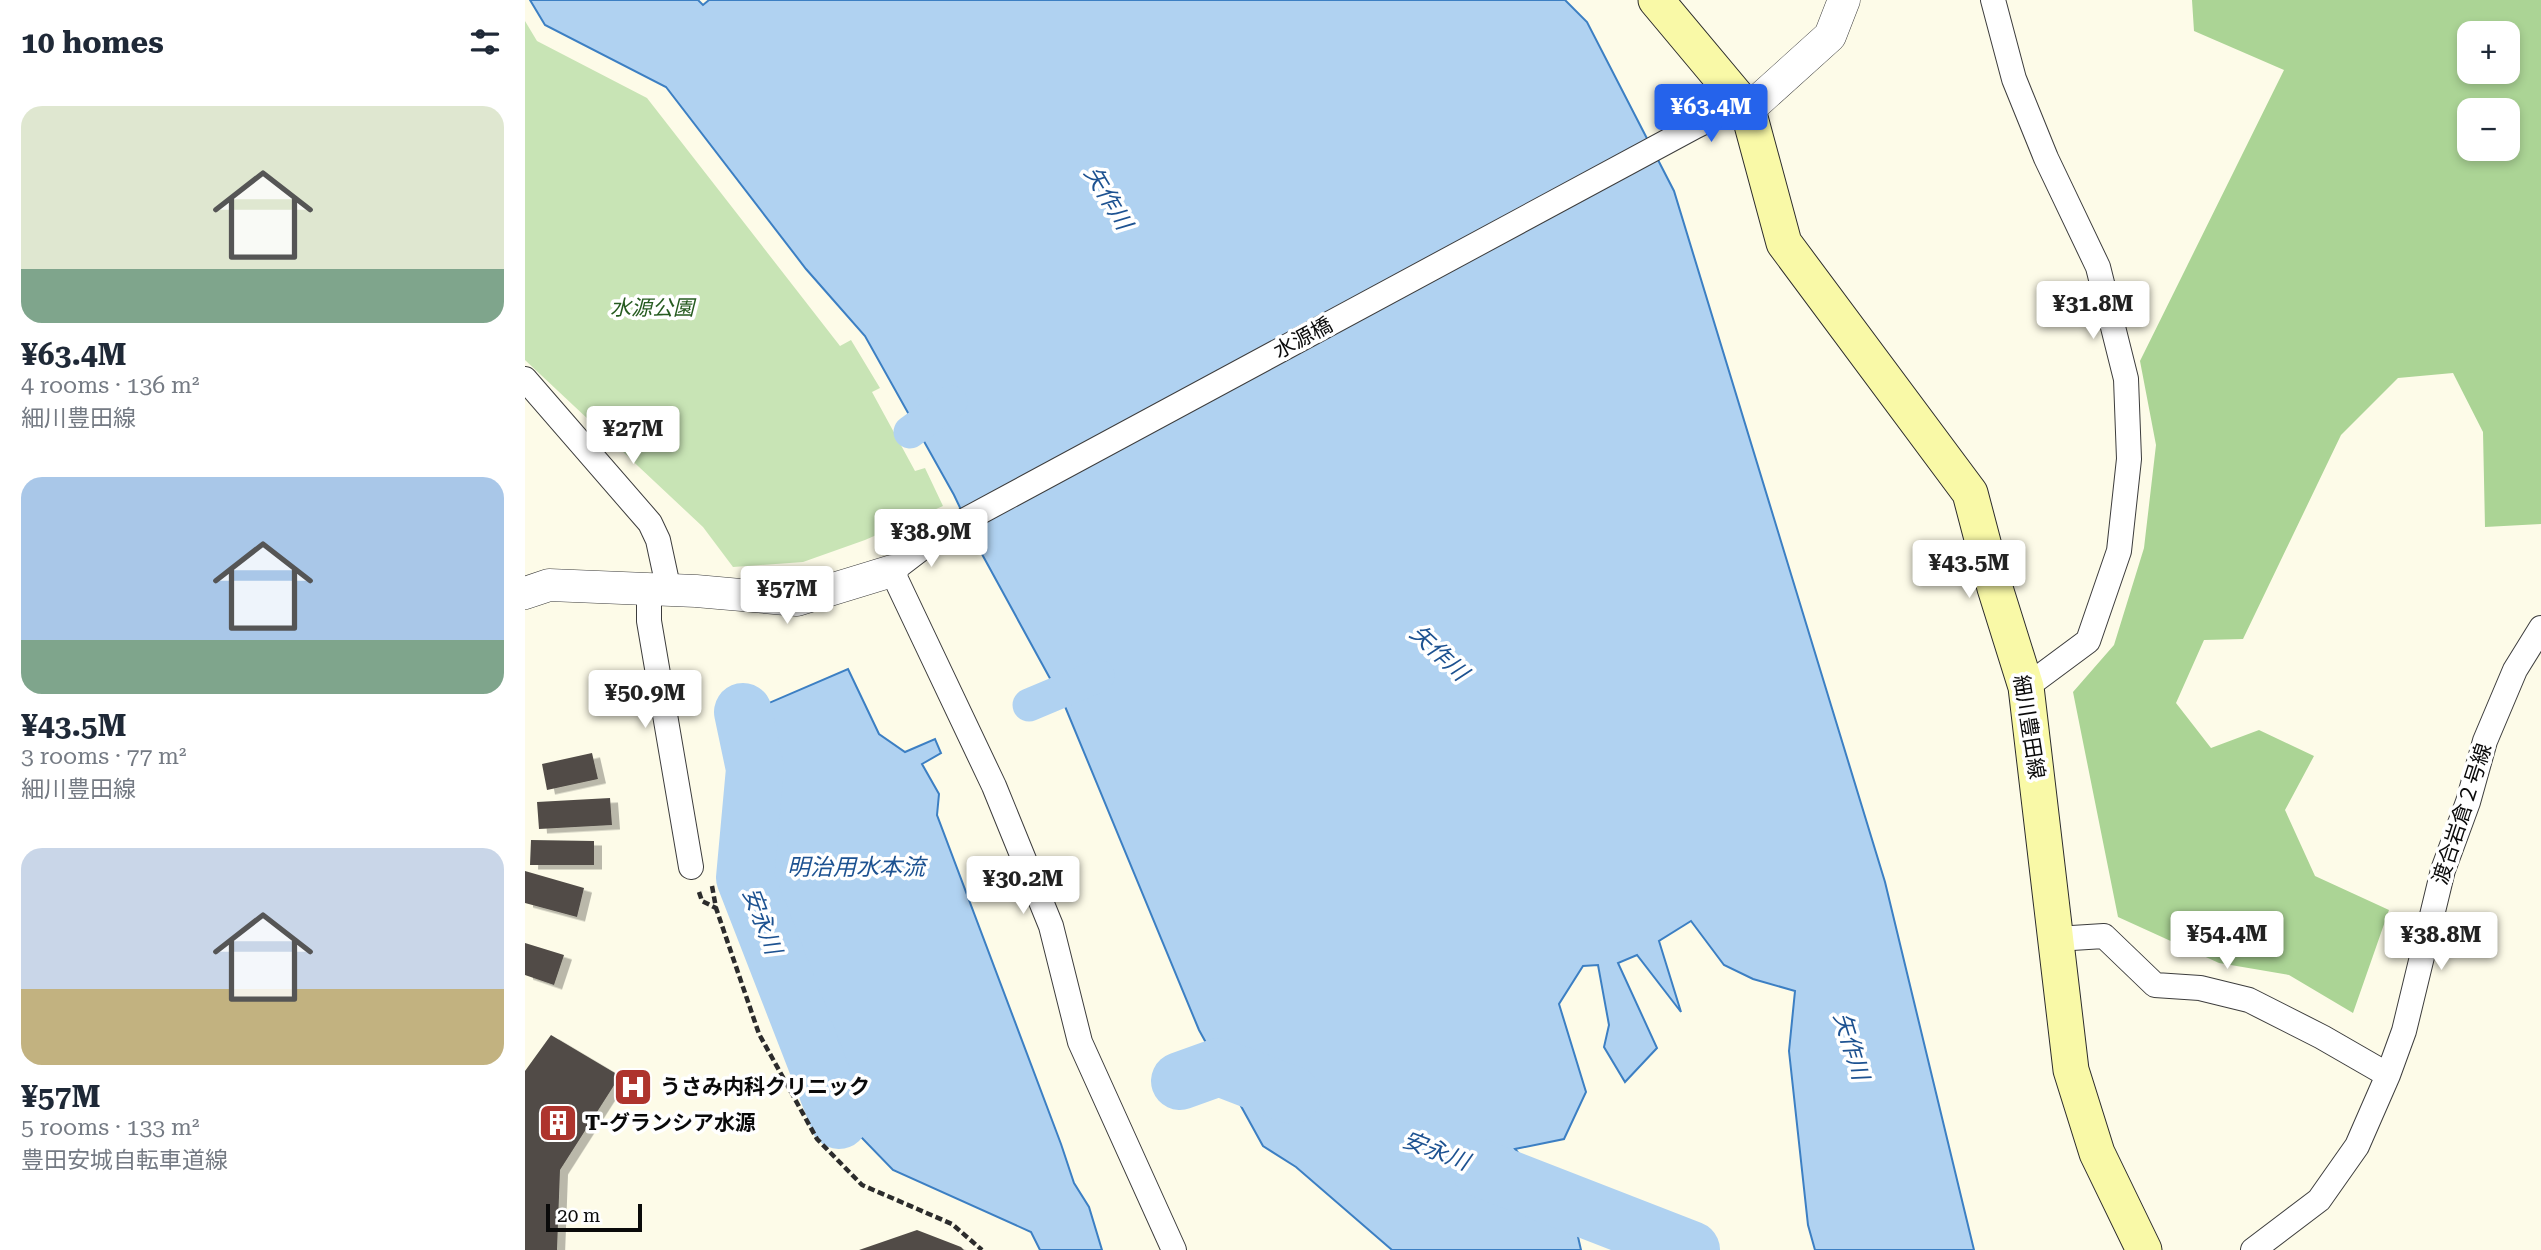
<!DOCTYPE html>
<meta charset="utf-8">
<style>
body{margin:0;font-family:"Roboto Serif","Noto Sans JP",serif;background:#f2f2f3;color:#1f2937;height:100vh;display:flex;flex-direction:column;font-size:26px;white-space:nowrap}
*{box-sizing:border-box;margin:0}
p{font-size:23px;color:#747a83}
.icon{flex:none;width:38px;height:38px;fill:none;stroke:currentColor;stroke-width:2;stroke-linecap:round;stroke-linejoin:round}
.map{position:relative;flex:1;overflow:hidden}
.sheet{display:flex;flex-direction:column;background:#fff;width:525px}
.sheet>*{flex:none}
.fabs{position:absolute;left:1932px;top:21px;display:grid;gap:14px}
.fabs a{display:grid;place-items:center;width:63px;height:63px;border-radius:14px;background:#fff;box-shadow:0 4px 10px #0003;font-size:35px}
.scale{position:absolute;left:21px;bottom:18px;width:96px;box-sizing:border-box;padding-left:7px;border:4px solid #0a0a0a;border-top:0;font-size:19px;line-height:24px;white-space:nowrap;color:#0a0a0a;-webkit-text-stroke:5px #fff;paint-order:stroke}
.price{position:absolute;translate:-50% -60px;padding:0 16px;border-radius:7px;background:#fff;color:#222;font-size:23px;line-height:46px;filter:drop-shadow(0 2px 4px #0008)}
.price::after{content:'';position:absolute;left:50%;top:42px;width:21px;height:16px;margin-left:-10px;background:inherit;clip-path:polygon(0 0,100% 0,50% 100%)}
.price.active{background:#2563eb;color:#fff}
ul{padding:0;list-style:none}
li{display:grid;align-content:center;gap:14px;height:371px;padding:0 21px}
li span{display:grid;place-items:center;height:217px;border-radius:21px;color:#555}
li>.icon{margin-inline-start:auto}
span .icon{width:126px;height:126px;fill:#fffc;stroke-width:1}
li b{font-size:30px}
h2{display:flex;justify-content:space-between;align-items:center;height:84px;padding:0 21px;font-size:30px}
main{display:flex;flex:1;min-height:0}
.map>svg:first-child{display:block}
.green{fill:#c8e4b5}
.forest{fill:#abd495;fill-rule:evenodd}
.water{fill:#b0d2f1;stroke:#3c7fc3;stroke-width:2}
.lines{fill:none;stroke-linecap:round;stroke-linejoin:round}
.canal{stroke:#b0d2f1;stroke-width:33}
.river{stroke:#b0d2f1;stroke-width:58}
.building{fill:#514c47;filter:url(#shadow)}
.minor-casing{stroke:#3d3d3d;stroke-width:26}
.tertiary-casing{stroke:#3d3d3d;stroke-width:33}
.secondary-casing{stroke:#2c2c2c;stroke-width:37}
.path{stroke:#2c2c2c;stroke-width:4.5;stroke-dasharray:7 3.5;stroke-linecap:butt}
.minor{stroke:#fff;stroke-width:24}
.tertiary{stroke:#fff;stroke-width:32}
.secondary{stroke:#f9f9a7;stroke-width:35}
.labels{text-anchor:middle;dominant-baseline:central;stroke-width:7;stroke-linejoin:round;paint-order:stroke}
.park-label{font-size:21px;font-style:italic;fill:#265b20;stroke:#fff}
.street-label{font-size:21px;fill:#0a0a0a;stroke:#fff}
.poi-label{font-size:21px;font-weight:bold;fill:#0a0a0a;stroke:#fff;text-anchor:start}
.water-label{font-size:23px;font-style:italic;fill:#1d5291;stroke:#fff}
</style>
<main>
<section class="sheet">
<h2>10 homes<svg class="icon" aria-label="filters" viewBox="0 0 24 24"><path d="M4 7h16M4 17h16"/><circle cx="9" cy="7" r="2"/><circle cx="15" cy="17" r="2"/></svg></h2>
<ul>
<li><span style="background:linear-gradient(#dfe7d0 75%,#7fa58c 0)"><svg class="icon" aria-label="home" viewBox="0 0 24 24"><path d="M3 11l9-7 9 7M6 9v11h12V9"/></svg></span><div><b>¥63.4M</b><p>4 rooms · 136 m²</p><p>細川豊田線</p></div></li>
<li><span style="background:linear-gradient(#a9c7e8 75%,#7fa58c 0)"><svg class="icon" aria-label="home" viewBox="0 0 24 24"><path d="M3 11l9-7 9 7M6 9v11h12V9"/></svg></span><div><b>¥43.5M</b><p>3 rooms · 77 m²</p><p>細川豊田線</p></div></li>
<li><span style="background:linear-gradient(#c9d6e8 65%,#c2b280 0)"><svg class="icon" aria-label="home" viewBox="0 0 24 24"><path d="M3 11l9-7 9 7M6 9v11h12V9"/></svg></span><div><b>¥57M</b><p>5 rooms · 133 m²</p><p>豊田安城自転車道線</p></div></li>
</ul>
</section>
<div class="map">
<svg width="2016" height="1250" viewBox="0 0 2016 1250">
<defs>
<filter id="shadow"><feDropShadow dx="8" dy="4.5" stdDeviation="0" flood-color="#0004"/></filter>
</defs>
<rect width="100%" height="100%" fill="#fdfbe8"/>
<path class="green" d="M0,21L12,41L122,98L315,346L326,340L355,388L347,392L390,471L400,468L418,506L340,540L278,562L208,567L178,527L0,360Z"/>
<path class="forest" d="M1667,0H2016V524L1960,527L1958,432L1928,373L1873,378L1816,435L1718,639L1679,640L1651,703L1686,748L1734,730L1789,756L1760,810L1790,876L1864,910L1828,1013L1764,975L1694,963L1593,917L1548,692L1589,645L1619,548L1631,445L1615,361L1759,70L1669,31ZM1944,33H1983V72H1944ZM1944,110H1983V149H1944Z"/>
<path class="water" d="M5,0H173L178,5L184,0H1040L1062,22L1149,191L1360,882L1449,1250H1290L1283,1225L1264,1051L1270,991L1228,979L1199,965L1166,921L1134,941L1156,1012L1112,955L1093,963L1132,1048L1100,1082L1079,1047L1084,1025L1073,965L1058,966L1034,1004L1061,1092L1039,1139L990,1149L1049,1219L1056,1250H867L771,1167L738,1146L674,1030L539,704L458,556L429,495L340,336L281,269L141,87L20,25Z
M323,669L354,734L380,752L410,739L416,753L397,764L414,794L412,815L536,1144L549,1183L564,1207L577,1250H515L506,1232L368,1170L336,1137L240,891L232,855L244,788V752L230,709Z"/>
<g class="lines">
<path class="canal" d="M385,432L426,402
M504,705L573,676"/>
<path class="river" d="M218,712L230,769L220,878L314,1120
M655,1081L694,1067L767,1095
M955,1168L1166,1250"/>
</g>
<path class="building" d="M67,753L73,779L22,790L17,764Z
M85,798L87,825L14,829L12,802Z
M6,840L69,841V865H5Z
M0,871L59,888L52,917L0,903Z
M0,943L39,955L29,985L0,975Z
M26,1035L95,1076L35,1170L32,1250H0V1071Z
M392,1230L436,1247L439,1250H334Z"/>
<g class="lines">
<g class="minor-casing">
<path id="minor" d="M1468,0L1489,79L1521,158L1573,267L1601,379L1604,459L1594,551L1563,641L1501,687
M0,379L125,523L133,540L144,591
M124,588V621L166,867
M1531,939L1579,936L1630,985L1675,988L1724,1000L1797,1037L1863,1075
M649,1250L555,1042L526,926L469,786L367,571L418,532L1171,126L1191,116L1223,110
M1728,1250L1794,1200L1832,1146L1863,1075L1879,1031L1918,870L1943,802L1960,741L1990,670L2016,628"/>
</g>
<g class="tertiary-casing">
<path id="tertiary" d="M1223,110L1305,36L1319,0
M0,593L24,585L171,591L272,600L367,571"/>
</g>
<g class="secondary-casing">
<path id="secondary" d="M1131,0L1223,110L1259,243L1445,493L1470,588L1501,687L1546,1070L1572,1153L1619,1250"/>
</g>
<path class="path" d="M187,886L191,908L234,1034L292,1139L337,1185L427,1224L457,1250
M174,892L177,901L191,908"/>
<use href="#minor" class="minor"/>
<use href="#tertiary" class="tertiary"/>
<use href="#secondary" class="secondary"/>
</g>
<defs>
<g id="hospital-square" transform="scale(2.0125)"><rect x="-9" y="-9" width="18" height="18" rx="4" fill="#ae342d" stroke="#fff"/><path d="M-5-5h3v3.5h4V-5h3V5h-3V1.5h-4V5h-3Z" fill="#fff"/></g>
<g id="building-square" transform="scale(2.0125)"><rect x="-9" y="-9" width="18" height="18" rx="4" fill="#ae342d" stroke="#fff"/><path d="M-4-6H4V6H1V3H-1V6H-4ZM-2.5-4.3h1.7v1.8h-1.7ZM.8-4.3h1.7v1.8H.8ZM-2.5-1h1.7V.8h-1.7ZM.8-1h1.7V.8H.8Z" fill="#fff"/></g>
</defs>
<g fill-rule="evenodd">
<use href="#hospital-square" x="108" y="1087"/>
<use href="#building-square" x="33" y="1123"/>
</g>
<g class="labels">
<g class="park-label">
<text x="127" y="308">水源公園</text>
</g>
<g class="street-label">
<text transform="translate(778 338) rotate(-28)">水源橋</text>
<text transform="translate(1504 727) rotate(81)">細川豊田線</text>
<text transform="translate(1937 814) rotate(-72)">渡合岩倉２号線</text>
</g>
<g class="poi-label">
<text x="135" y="1087">うさみ内科クリニック</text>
<text x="60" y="1123">T-グランシア水源</text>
</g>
<g class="water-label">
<text transform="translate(583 198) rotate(59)">矢作川</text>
<text transform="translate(914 653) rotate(43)">矢作川</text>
<text x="331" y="867">明治用水本流</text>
<text transform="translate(237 921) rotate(69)">安永川</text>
<text transform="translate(1326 1046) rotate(73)">矢作川</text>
<text transform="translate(911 1151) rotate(21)">安永川</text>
</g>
</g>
</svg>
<div class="fabs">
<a>+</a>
<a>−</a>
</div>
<div class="scale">20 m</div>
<b class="price active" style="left:1186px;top:144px">¥63.4M</b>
<b class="price" style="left:1568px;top:341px">¥31.8M</b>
<b class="price" style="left:108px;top:466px">¥27M</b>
<b class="price" style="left:406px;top:569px">¥38.9M</b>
<b class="price" style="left:1444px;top:600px">¥43.5M</b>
<b class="price" style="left:262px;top:626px">¥57M</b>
<b class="price" style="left:120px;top:730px">¥50.9M</b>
<b class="price" style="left:498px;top:916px">¥30.2M</b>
<b class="price" style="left:1702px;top:971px">¥54.4M</b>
<b class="price" style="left:1916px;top:972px">¥38.8M</b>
</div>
</main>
